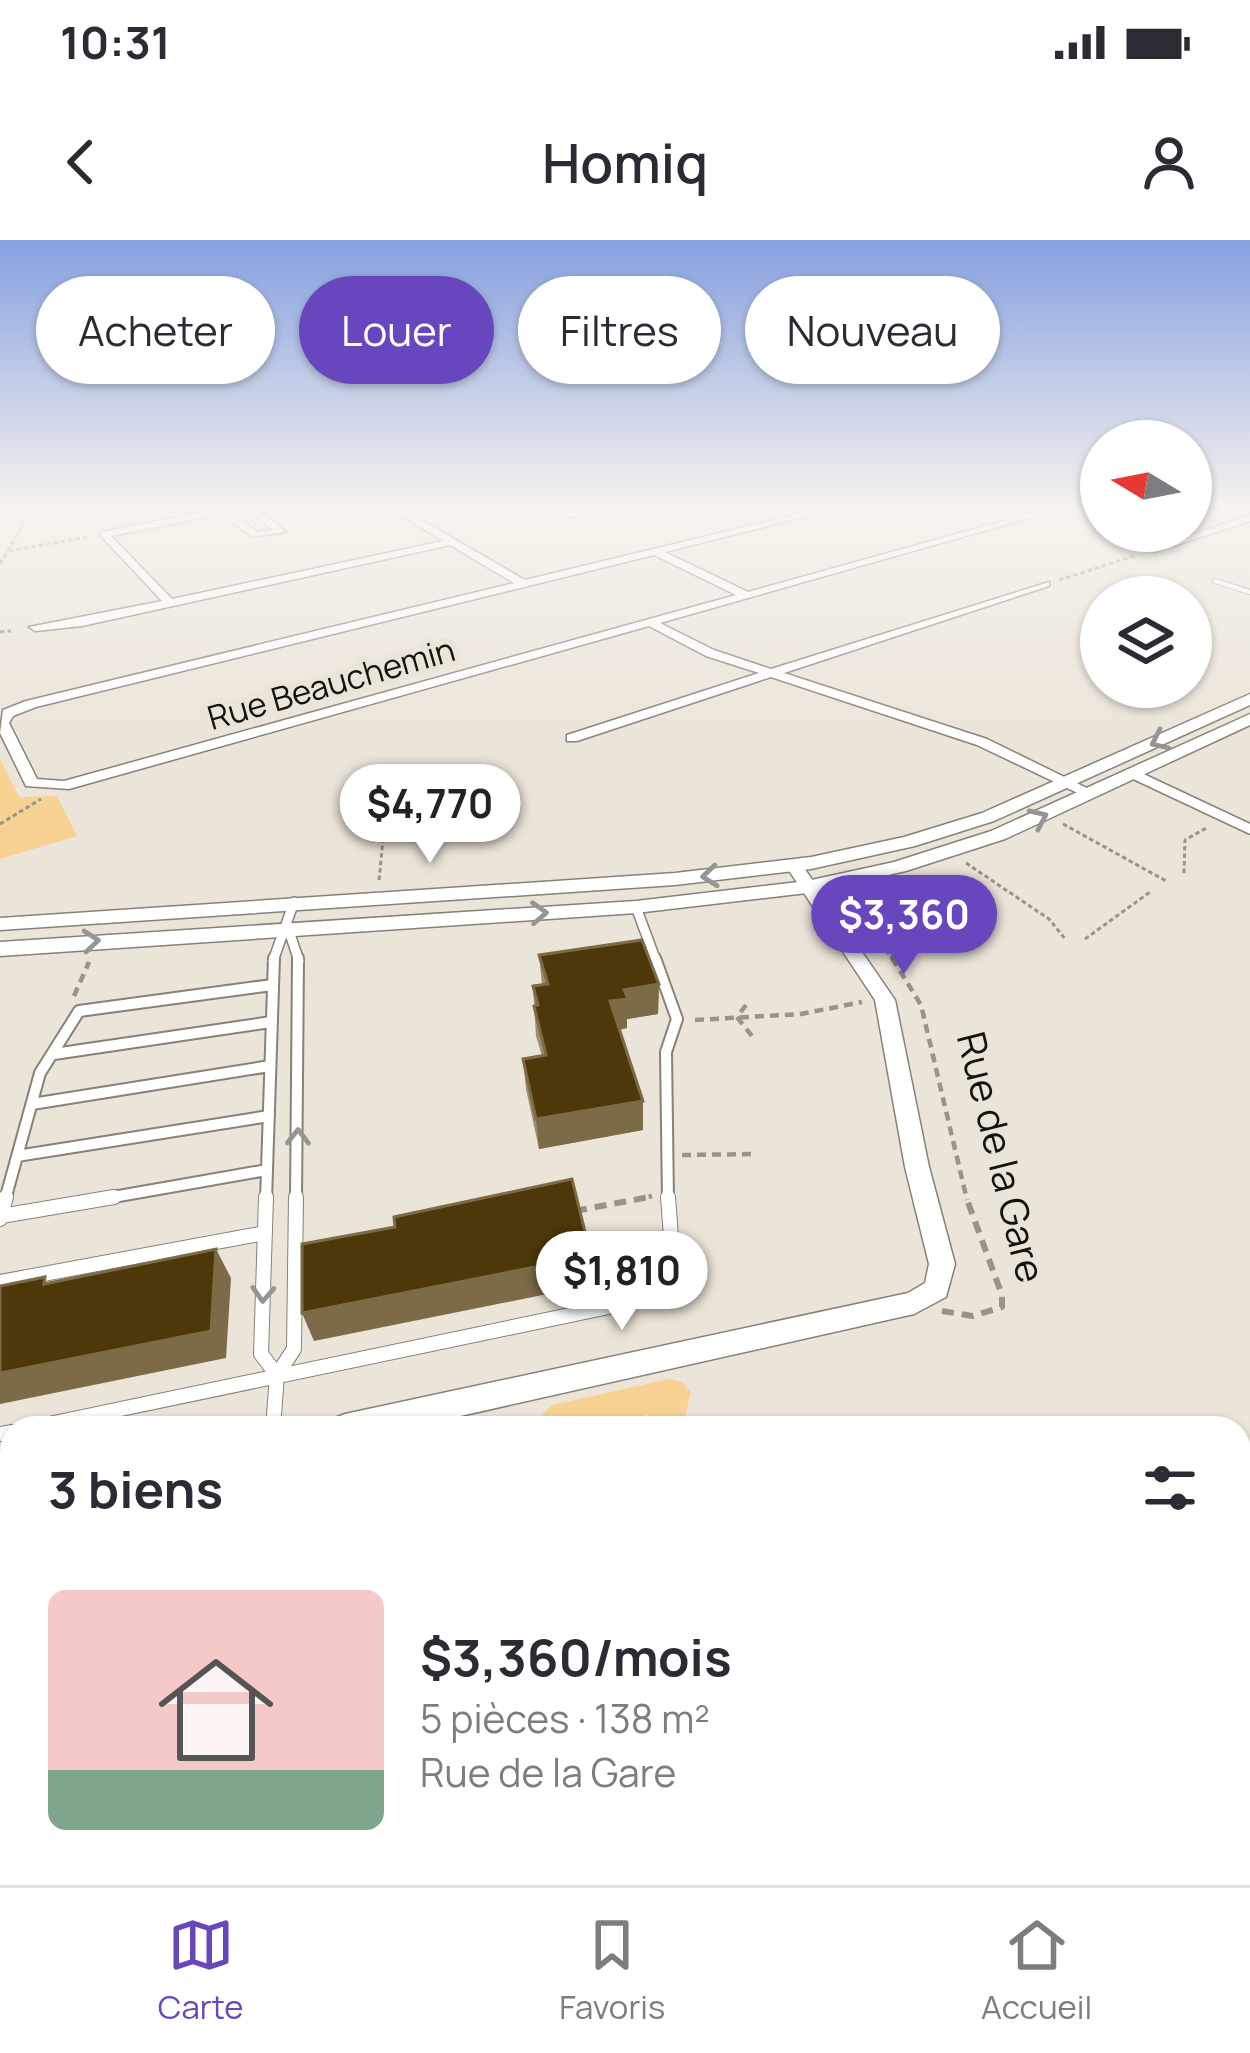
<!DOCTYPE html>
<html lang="fr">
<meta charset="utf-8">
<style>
body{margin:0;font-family:Manrope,sans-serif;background:#f7f7f7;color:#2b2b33;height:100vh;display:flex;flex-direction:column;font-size:45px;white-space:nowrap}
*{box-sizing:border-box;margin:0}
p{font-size:39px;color:#7c7c81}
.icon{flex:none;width:66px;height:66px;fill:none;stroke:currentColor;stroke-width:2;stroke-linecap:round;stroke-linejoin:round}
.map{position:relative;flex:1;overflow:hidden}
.drawer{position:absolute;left:0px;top:1176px;width:1251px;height:471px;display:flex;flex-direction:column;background:#fff;border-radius:36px 36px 0 0;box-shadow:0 3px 9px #0004}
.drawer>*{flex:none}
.top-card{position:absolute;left:36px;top:36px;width:1179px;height:108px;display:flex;gap:24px}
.needle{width:78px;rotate:280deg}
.controls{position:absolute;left:1080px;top:180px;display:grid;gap:24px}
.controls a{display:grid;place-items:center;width:132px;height:132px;border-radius:50%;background:#fff;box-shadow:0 3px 9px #0004;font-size:60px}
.price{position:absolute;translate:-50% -102px;padding:0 27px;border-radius:42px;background:#fff;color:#222;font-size:39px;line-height:78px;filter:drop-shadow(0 3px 6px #0008)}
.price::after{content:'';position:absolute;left:50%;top:72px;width:36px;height:27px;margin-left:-18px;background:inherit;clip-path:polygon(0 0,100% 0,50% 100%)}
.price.selected{background:#6846be;color:#fff}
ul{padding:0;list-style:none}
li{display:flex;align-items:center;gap:36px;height:300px;padding:0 48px}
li+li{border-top:3px solid #e1e1e2}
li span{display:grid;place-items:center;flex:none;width:336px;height:240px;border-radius:18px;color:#555}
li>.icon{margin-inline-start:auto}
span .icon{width:144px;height:144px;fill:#fffc;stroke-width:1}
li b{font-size:51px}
h2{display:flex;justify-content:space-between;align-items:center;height:144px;padding:0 48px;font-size:51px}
.tag{padding:0 42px;border-radius:54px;background:#fff;box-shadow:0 3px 9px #0004;font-size:42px;line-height:108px}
.tag.selected{background:#6846be;color:#fff}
.status{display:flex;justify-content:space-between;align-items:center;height:84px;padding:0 60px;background:#fff;direction:ltr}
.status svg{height:33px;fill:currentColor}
header{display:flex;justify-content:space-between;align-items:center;height:156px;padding:0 48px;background:#fff;font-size:54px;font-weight:600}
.tabs{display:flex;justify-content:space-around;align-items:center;height:168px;border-top:3px solid #e1e1e2;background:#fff;font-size:33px;color:#7c7c81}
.tabs a{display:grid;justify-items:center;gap:6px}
.tabs .selected{color:#6846be}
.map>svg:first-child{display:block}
.green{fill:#f8d293}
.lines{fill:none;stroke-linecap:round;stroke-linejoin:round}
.service-far4-casing{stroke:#878177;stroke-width:6}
.service-far3-casing{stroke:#878177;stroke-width:12}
.service-far2-casing{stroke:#878177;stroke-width:14}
.service-far1-casing{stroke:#878177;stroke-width:16}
.service-casing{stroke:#878177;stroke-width:20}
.minor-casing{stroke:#878177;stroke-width:3}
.tertiary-casing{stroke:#878177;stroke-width:3}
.path-far2{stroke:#98938b;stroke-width:3;stroke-dasharray:4.5 3;stroke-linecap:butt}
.path-far1{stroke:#98938b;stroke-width:4.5;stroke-dasharray:9 6;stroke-linecap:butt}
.path{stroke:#98938b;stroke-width:6;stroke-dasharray:12 8;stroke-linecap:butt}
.service-far4{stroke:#fff;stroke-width:4.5}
.service-far3{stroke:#fff;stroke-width:9}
.service-far2{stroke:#fff;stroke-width:10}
.service-far1{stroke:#fff;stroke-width:14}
.service{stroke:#fff;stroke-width:16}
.minor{fill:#fff;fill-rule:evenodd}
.tertiary{fill:#fff;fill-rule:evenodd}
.wall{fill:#9c8e70}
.shaded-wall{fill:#7d6b47}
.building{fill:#4e3708;stroke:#7d6b47;stroke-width:3}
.oneway{stroke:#969593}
.labels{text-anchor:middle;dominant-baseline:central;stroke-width:12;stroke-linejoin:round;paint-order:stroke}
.far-street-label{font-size:33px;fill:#15130f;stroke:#ebe4d9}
.street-label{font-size:39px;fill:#15130f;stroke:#ebe4d9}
</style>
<div class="status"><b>10:31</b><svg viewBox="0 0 49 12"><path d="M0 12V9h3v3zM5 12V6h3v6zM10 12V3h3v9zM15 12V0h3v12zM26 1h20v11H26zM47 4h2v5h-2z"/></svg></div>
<header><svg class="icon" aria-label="back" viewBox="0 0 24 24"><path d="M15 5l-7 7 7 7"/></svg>Homiq<svg class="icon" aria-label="person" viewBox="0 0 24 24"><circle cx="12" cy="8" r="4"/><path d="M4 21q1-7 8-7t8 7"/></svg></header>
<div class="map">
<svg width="1250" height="1645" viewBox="0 0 1250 1645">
<rect width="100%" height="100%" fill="#ebe4d9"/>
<path class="green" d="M0,519L19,557L57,556L77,596L0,619Z
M669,1139L682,1142L691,1152L685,1176L671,1188H658L647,1174L626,1188H540L543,1174L552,1165Z"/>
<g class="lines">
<g class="service-far4-casing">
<path id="service-far4" d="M1215,341L1250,352"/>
</g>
<g class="service-far3-casing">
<path id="service-far3" d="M1133,534L1250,589
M636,667L656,721
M288,688L299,721
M273,721L294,662"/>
</g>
<g class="service-far2-casing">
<path id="service-far2" d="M655,718L677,779L666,812L668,960
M54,814L271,782
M32,864L270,826
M17,916L269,876
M5,960L40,833L79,771L272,745
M96,960L267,930
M266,960L274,718
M296,960L298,718"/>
</g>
<g class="service-far1-casing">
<path id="service-far1" d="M266,957L261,1114L277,1135
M1,976L114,957
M0,979L6,957
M0,1042L265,993
M30,1188L661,1056L674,1036L668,957
M273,1188L277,1135L294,1109L296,957
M0,1194L12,1192"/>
</g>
<g class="service-casing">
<path id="service" d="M0,1321L12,1314"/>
</g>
<g class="minor-casing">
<path id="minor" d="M239,265H258L256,267L286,292L252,297L222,274L111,296L172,359L443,301L384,265H395L525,340L836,265H852L665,312L748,352L1060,265H1075L660,383L714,410L771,429L1049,342V346L784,433L987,499L1099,554L1086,557L977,505L771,437L577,501H567V495L759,433L706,416L649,386L69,549L26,546L0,493L3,470L26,461L514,343L450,305L82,386L35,391L29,387L162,361L101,296V292ZM247,269L273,290L257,292L231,272ZM654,315L736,355L64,541L37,539L9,483L13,476L36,467Z
M537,265L570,271L627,265L570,277Z
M1250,275V281L1155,312L1146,310Z
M794,621L800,622L895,760L929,927L955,1024L946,1057L914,1074L407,1188H331L335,1178L345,1174L908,1053L925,1043L929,1024L905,927L875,760L786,626Z"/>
</g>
<g class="tertiary-casing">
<path id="tertiary" d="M1250,454V465L994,581L915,606L811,629L675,645L0,690V678L675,633L811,617L904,597L982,573Z
M1250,474V485L1005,599L906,631L807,653L636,673L0,716V702L636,661L807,641L894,622L991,591Z"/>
</g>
<path class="path-far2" d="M9,311L87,297
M0,324L34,265
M1059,340L1134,316
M0,392L11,391
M0,584L41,559
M1063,584L1168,642
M966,623L1049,679L1066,700
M1184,633L1185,600L1208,587
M379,640L385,580
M846,656L894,721
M1085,699L1150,652"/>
<path class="path-far1" d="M892,718L921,765L967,960
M74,756L89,722
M746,765L737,777L752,796
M695,780L801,774L862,762
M682,915L755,914
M634,960L652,956"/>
<path class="path" d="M575,971L649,957
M942,1071L973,1076L1002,1067V1055L966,957"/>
<use href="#service-far4" class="service-far4"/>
<use href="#service-far3" class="service-far3"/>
<use href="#service-far2" class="service-far2"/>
<use href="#service-far1" class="service-far1"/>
<use href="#service" class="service"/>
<use href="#minor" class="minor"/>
<use href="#tertiary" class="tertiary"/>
</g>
<path class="wall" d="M539,715L659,744L658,774L627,779V788L620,790L643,890L539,909L526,849L523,819L542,816L536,796L533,746L542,745Z"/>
<path class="shaded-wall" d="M659,744L658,774L627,779V788L611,791L610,761L624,750Z
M643,861V890L539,909L536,879Z
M216,1009L231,1038L226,1118L0,1164V1133Z
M591,1016L592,1045L314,1101L302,1073Z"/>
<path class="building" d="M642,700L659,744L624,750L628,759L610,761L643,861L536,879L523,819L546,815L534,766L538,765L533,746L548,744L539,715Z
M572,939L591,1016L302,1073V1004L395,987L394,977Z
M216,1009L211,1091L0,1133V1046L45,1037L44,1044Z"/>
<defs><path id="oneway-chevron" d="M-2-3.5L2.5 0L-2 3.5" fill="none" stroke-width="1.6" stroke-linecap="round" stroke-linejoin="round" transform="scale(3)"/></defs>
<g class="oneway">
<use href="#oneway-chevron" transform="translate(1159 501) rotate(155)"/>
<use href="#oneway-chevron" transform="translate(1039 578) rotate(-24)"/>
<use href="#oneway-chevron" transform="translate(710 636) rotate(174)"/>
<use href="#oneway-chevron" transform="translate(539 673) rotate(-3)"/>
<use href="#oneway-chevron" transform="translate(91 701) rotate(-5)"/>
<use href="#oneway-chevron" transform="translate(298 897) rotate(-89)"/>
<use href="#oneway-chevron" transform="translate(263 1054) rotate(93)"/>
</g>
<linearGradient id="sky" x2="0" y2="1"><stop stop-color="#86a1df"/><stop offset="0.54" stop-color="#f6f3ee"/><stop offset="1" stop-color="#f6f3ee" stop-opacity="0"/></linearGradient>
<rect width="1250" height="495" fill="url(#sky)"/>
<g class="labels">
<g class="far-street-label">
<text transform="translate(331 443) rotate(-16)">Rue Beauchemin</text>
</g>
<g class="street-label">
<text transform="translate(1002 917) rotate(76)">Rue de la Gare</text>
</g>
</g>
</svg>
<div class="controls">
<a><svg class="needle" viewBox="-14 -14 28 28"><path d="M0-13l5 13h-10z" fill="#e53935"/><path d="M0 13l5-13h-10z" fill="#7c7c81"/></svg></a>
<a><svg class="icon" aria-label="layers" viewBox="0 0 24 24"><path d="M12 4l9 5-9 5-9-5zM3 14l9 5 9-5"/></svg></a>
</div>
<b class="price" style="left:430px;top:626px">$4,770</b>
<b class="price selected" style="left:904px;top:737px">$3,360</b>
<b class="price" style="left:622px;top:1093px">$1,810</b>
<div class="top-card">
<a class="tag">Acheter</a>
<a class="tag selected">Louer</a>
<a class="tag">Filtres</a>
<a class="tag">Nouveau</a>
</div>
<section class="drawer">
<h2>3 biens<svg class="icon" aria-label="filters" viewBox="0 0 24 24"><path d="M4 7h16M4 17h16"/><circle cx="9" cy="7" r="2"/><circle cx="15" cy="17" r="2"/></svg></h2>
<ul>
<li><span style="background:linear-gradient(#f6c9c9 75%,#7fa58c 0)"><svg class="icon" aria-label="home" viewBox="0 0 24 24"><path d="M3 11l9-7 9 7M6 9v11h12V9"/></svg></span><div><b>$3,360/mois</b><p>5 pièces · 138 m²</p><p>Rue de la Gare</p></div></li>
</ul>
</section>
</div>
<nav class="tabs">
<a class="selected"><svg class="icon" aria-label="map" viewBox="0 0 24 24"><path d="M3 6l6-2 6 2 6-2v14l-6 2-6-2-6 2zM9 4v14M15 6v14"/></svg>Carte</a>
<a><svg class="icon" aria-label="saved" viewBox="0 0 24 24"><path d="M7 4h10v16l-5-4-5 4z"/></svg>Favoris</a>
<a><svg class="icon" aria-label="home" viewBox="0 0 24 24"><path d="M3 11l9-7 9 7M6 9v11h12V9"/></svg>Accueil</a>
</nav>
